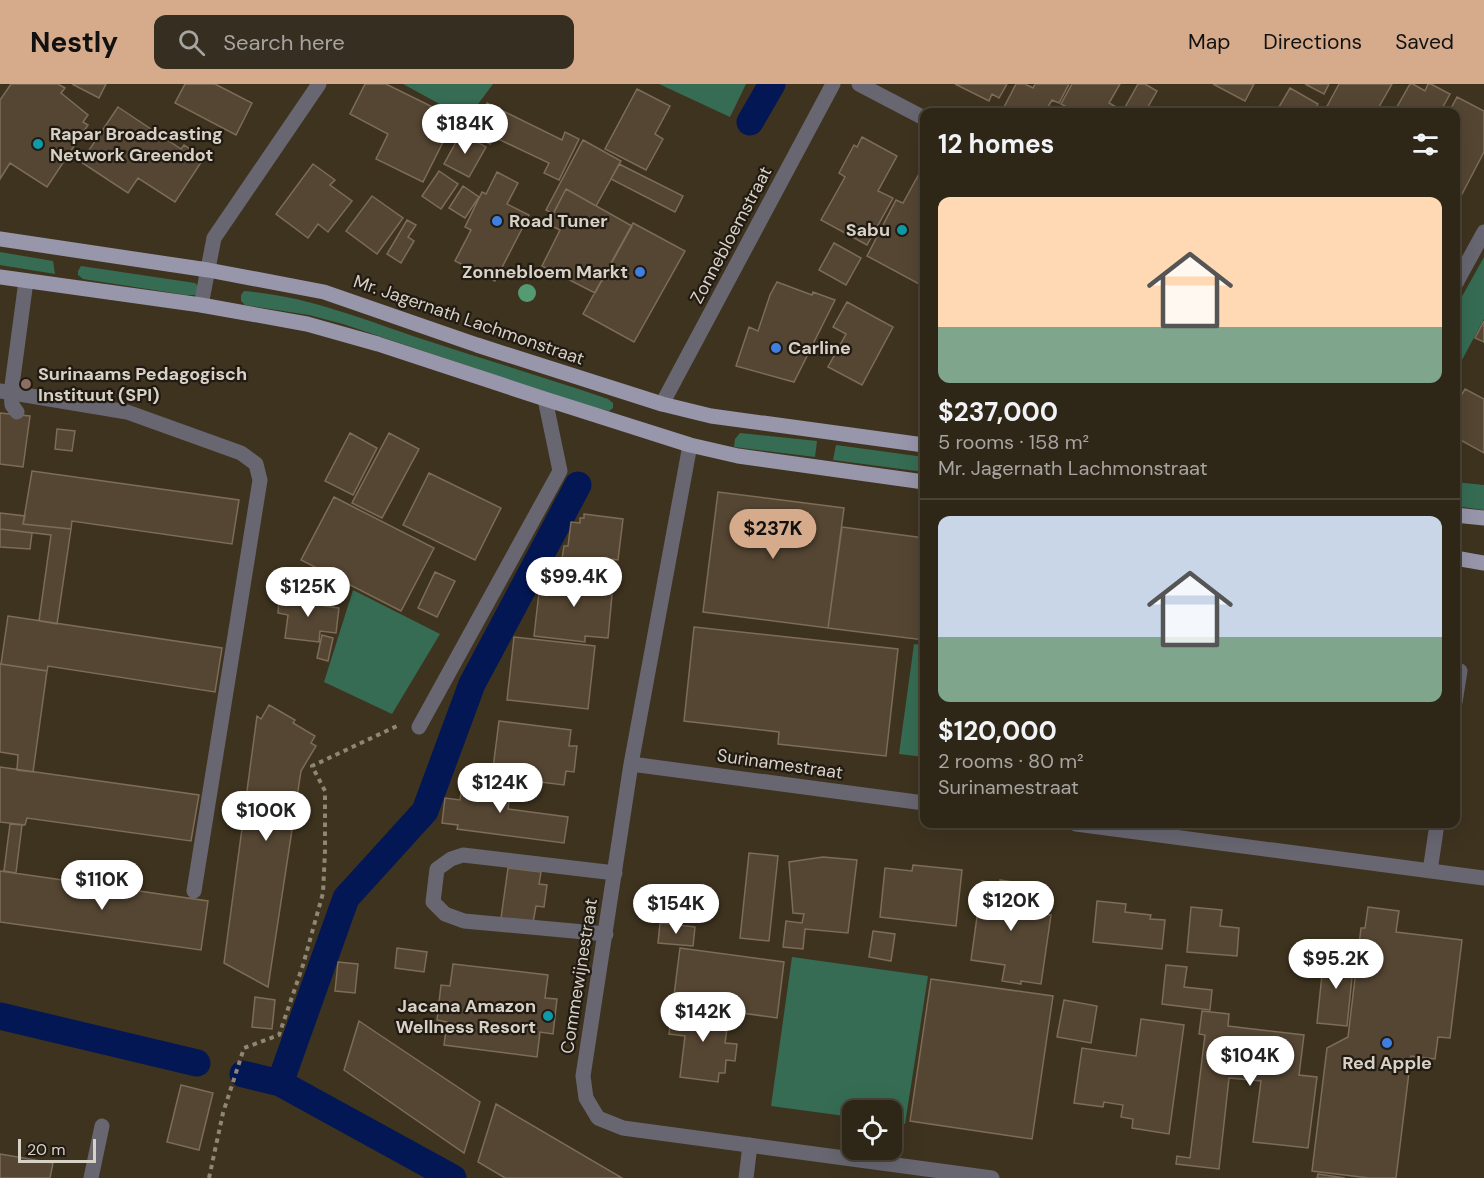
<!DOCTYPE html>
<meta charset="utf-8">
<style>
body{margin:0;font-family:"DM Sans",sans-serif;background:#362e20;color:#f1f3f6;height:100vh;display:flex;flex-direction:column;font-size:22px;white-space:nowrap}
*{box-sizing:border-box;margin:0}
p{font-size:20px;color:#a7a5a1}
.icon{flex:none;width:33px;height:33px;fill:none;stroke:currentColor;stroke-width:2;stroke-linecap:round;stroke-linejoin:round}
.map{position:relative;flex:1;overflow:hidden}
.drawer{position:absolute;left:920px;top:24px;width:540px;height:720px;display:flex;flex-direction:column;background:#2e2617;border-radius:12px;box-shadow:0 6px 24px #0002,0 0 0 2px #494336}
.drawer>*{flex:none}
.tools{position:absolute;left:842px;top:1016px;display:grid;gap:12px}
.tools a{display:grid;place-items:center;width:60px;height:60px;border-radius:12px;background:#2e2617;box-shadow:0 6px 24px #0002,0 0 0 2px #494336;font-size:30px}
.scale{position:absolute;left:18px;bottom:15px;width:78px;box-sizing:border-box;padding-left:6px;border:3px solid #d8d1c5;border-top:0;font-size:16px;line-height:21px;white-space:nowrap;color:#d8d1c5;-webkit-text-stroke:4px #211b13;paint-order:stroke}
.price{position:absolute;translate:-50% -51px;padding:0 14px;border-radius:21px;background:#fff;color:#222;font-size:20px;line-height:39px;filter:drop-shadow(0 2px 3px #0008)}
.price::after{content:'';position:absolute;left:50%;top:36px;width:18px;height:14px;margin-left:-9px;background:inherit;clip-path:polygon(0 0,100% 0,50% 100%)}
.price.selected{background:#d6ab8b;color:#111}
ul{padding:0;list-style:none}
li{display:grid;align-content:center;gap:12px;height:318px;padding:0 18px}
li+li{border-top:2px solid #494336}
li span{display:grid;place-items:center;height:186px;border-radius:12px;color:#555}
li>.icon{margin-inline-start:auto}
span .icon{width:108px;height:108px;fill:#fffc;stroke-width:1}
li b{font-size:26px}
h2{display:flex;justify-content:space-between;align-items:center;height:72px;padding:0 18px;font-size:26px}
header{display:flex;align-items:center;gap:36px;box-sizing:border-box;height:84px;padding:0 30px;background:#d6ab8b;color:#111}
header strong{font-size:28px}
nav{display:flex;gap:33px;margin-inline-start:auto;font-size:21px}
.search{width:420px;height:54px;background:#362e20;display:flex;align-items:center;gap:15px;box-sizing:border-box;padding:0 21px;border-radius:12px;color:#a7a5a1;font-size:22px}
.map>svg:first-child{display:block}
.green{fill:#366c54}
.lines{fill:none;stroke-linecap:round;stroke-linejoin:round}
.canal{stroke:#031755;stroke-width:27}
.building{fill:#554633;stroke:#7c6c58;stroke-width:1.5}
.path{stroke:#8f8676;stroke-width:4;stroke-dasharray:4.5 4.5;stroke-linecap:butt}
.minor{stroke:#676671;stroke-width:15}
.major{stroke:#9896ab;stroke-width:15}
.tree{fill:#549a72}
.culture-dot{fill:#0f9aa8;stroke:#211b13;stroke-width:2}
.shop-dot{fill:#3f7fe0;stroke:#211b13;stroke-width:2}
.education-dot{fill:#8d6e63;stroke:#211b13;stroke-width:2}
.labels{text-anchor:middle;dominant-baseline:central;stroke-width:4.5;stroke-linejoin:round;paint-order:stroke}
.poi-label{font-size:18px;font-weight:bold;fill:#d8d1c5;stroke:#211b13;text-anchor:start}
.street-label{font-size:18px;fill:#d8d1c5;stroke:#211b13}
</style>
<header>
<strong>Nestly</strong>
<div class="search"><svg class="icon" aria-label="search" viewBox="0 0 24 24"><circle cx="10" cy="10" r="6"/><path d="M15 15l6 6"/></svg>Search here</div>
<nav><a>Map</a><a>Directions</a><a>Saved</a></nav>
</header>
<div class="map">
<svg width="1484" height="1094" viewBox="0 0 1484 1094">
<rect width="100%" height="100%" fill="#3e331f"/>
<path class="green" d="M403,0H493L467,35Z
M659,0H746L730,33Z
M0,168L53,177L55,190L0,181Z
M1484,173V235L1455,289V225Z
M81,182L195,199L200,204V207L195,211H186L83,195L78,191V187Z
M244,207C308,212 365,236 425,256C486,276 547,294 608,315L613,319V324L609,327L591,323L343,240L309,231L245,221L241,217V211Z
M740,349L817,357L815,373L734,363L735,355Z
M836,361L924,373V388L833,376Z
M1455,398L1484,401V426L1455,422Z
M353,506L440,550L392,630L324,598Z
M914,560L924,561V673L899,670Z
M792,873L928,892L905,1040L891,1038V1026H852V1033L771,1022Z"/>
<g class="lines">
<path class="canal" d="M750,38L772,0
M0,932L197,979
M243,990L280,999
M453,1094L280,999L346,814L425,727L472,600L578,401"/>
</g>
<path class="building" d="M11,0H58L65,4L61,9L88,31L83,38L88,41L47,103L10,79L0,95V16Z
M72,0H106L99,14Z
M185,0H215L252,19L236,51L175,19Z
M365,0H386L455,34L423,98L376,75L388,50L350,30Z
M955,0H1007L999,14L992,10L989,17Z
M1016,0H1025L1033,4L1035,0H1069L1059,19L1052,16L1045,28H1006L1002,27Z
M1072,0H1120L1109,19L1118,24L1115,28H1057L1059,25L1065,28L1067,23L1061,20Z
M1138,0H1145L1157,7L1145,28H1127L1123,27Z
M1213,0H1254L1245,17Z
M1305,0H1329L1324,10Z
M1339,0H1392L1376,28H1324Z
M1410,0H1413L1425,7L1428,0H1431L1450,10L1440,28H1394Z
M1290,4L1318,20L1313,28H1276Z
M637,5L670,22L655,50L663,55L646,86L605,65Z
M1457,13L1484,27V68L1462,110L1455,107V28H1449Z
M487,19L562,56L565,48L579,55L559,96L544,89L549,79L494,53L490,60L471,50Z
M118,23L181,65L184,61L204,74L175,118L138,94L128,109L81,78Z
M461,49L486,63L469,93L444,80Z
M862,53L897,72L878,107L893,114L867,161L821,136L845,93L839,89L854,61L857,63Z
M583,56L621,77L596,122L566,105L553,130L546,126Z
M313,80L335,96L330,101L352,117L328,148L318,140L308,154L276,130Z
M619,80L683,112L675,128L611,95Z
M439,87L458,100L441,125L422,112Z
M497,88L518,99L507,120L529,131L495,197L455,177L471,146L465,143L482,108L486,110Z
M919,90L924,92V195L921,201L867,172L896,116L903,119Z
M463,102L479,113L465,134L449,124Z
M566,105L632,142L595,209L542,182L560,146L548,140Z
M372,112L403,134L377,170L346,147Z
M407,136L416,141L408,153L414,157L401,179L387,170Z
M633,139L685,167L634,258L583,230Z
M834,159L861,174L846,201L819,186Z
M777,198L812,211L813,208L835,216L794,298L736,282L749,243L758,247L770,211Z
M847,218L893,243L862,301L828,283L846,250L833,243Z
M1484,237V258L1475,254Z
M1465,305L1484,315V369L1455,353V322Z
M0,329L30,332L23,383L0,380Z
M57,345L75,347L72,367L55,365Z
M350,349L377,364L353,411L325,397Z
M389,349L419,365L382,434L352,419Z
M32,387L239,416L232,460L72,437L71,445L23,440Z
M429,389L501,424L475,476L403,441Z
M718,408L844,424L828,544L703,528Z
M334,413L434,464L401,527L301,476Z
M0,429L25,432L23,440L71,445L57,540L39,537L51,451L0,445Z
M584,430L623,435L618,476L612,475L609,494L555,488L556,474L562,475L564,462H568L571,438L580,439V434H584Z
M842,443L924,454V556L828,544Z
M0,445L32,449L30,465L0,463Z
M435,488L455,497L437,533L418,524Z
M549,488L609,494L607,510L612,511L608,554L585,552V558L534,552L539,508L547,509Z
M291,511L325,515L324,522L339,524L336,549L320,547L319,558L285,554L288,531L278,529L279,515L290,517Z
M8,532L222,564L215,608L48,582L47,587L1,580Z
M694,543L898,565L886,672L778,660L779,648L684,637Z
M322,551L333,554L328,577L317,574Z
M514,553L595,562L588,625L507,616Z
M0,580L47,587L33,688L17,686L18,671L0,668Z
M269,621L295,636L293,639L315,652L311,659L316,662L301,687L268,903L224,879L257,632L261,635Z
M499,637L571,646L569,662H577L574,688L566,687L564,701L492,692Z
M0,683L199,711L191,757L27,734L25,741L0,738Z
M463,694L505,699L503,708L510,709L508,725L568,733L564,759L457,745L458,741L442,739L445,714L460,716Z
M10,740L22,741L16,789L4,787Z
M749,769L778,772L769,857L740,854Z
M823,773L857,776L848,849L805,845L803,865L783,863L786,837L802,839L804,830L793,829L789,778Z
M913,781L962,786L956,842L880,833L885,784L912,787Z
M508,784L541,788L539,800L547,801L544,823L536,822L533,839L501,834Z
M0,787L208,817L201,866L0,838Z
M1000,796L1034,801L1031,828L1051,831L1041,900L1021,897V900L1002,897L1005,881L971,876L982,797L1000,800Z
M1097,817L1126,820L1125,828L1151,831L1150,835L1165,836L1162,865L1093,858Z
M1191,823L1222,826L1220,842L1239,844L1237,872L1187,868Z
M1368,823L1399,827L1396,848L1462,856L1450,954L1438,953L1435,975L1411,972L1396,1094H1369L1312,1087L1327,964L1348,953L1361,844H1365Z
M660,839L695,843L693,862L658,859Z
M873,847L895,850L891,877L869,873Z
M397,864L427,868L424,888L395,884Z
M680,864L784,878L777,934L673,919Z
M1324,871L1354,874L1347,942L1317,939Z
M338,878L358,880L355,909L335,907Z
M453,880L548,891L545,914L557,915L553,950L540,948L537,973L444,961L447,938L437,936L441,901L450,902Z
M1166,881L1187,883L1184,903L1212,906L1210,926L1162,920Z
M931,895L1053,912L1032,1055L910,1037Z
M255,913L275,916L272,945L252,943Z
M1064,916L1097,922L1091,959L1057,953Z
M672,924L729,930L725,959L737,960L735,977L726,976L725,989H719L718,998L680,993L685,952L669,950Z
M1202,927L1229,930L1228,942L1304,951L1299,991L1317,993L1308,1064L1253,1058L1261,997L1229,994L1219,1085L1176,1080L1177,1072L1190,1074L1205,951L1199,950Z
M1141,935L1184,941L1169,1050L1132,1044L1133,1035L1121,1033L1123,1021L1104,1018L1103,1023L1074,1019L1082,964L1136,972Z
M359,937L480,1018L464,1069L344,986Z
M181,1001L213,1009L199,1066L167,1058Z
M496,1020L622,1094H505L478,1078Z
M0,1070L53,1079L50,1094H0Z
M1318,1090L1345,1094H1317Z"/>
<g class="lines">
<path class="path" d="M209,1094L223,1029L244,964L279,951L303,881L323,809L325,767V707L312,682L397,642H401"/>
<path class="minor" d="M859,0L924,34
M1455,201L1484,148
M201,221L214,154L319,0
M0,307L127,328L241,369L256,380L260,396L194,807
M662,320L833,0
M17,328L12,321L11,309L26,197
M690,361L631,680L583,992L586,1014L598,1034L623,1044L992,1094
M1455,618L1460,587
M419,643L560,387L545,315
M631,680L924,719
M1076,740L1484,794
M1430,787L1437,740
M606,850L464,837L445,830L433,818L437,785L451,775L463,771L615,789
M91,1094L102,1042
M746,1094L750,1061"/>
<path class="major" d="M0,155L208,186L324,208L477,261L662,320L711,332L924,361
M0,193L201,221L307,240L378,260L545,315L690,361L738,372L924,398
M1455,431L1484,434
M1455,474L1484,479"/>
</g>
<circle class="tree" cx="527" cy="209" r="9"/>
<g class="culture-dot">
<circle cx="38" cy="60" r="6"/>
<circle cx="902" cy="146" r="6"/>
<circle cx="548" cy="932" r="6"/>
</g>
<g class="shop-dot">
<circle cx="497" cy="137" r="6"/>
<circle cx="640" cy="188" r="6"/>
<circle cx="776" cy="264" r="6"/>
<circle cx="1387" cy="959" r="6"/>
</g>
<circle class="education-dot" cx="26" cy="300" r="6"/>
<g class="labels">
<g class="poi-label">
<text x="50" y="50">Rapar Broadcasting<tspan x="50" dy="21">Network Greendot</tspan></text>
<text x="509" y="137">Road Tuner</text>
<text x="890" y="146" text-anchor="end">Sabu</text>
<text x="628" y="188" text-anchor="end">Zonnebloem Markt</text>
<text x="788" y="264">Carline</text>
<text x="38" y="290">Surinaams Pedagogisch<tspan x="38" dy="21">Instituut (SPI)</tspan></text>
<text x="536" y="922" text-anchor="end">Jacana Amazon<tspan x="536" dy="21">Wellness Resort</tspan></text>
<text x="1387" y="979" text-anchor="middle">Red Apple</text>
</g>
<g class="street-label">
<text transform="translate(731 151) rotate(-62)">Zonnebloemstraat</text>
<text transform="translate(469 236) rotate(19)">Mr. Jagernath Lachmonstraat</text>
<text transform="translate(780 680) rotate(8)">Surinamestraat</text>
<text transform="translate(579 892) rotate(-81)">Commewijnestraat</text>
</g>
</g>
</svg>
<div class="tools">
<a><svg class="icon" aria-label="locate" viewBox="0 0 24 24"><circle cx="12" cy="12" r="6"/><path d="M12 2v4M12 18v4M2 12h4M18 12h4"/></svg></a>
</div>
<div class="scale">20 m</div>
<b class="price" style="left:465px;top:71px">$184K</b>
<b class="price selected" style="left:773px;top:476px">$237K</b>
<b class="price" style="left:574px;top:524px">$99.4K</b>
<b class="price" style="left:308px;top:534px">$125K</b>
<b class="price" style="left:500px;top:730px">$124K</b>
<b class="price" style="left:266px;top:758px">$100K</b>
<b class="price" style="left:102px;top:827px">$110K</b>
<b class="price" style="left:1011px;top:848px">$120K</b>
<b class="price" style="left:676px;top:851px">$154K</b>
<b class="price" style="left:1336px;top:906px">$95.2K</b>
<b class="price" style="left:703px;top:959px">$142K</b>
<b class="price" style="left:1250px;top:1003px">$104K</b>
<section class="drawer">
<h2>12 homes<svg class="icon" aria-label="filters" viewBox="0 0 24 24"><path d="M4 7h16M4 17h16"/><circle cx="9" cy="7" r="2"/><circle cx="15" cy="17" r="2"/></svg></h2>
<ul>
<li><span style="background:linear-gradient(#ffd9b3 70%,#7fa58c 0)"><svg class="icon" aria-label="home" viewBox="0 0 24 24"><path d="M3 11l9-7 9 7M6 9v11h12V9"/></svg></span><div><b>$237,000</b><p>5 rooms · 158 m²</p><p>Mr. Jagernath Lachmonstraat</p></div></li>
<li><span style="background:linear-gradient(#c9d6e8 65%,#7fa58c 0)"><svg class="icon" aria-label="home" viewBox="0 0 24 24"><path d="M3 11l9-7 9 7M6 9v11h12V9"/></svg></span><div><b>$120,000</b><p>2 rooms · 80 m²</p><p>Surinamestraat</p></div></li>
</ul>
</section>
</div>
